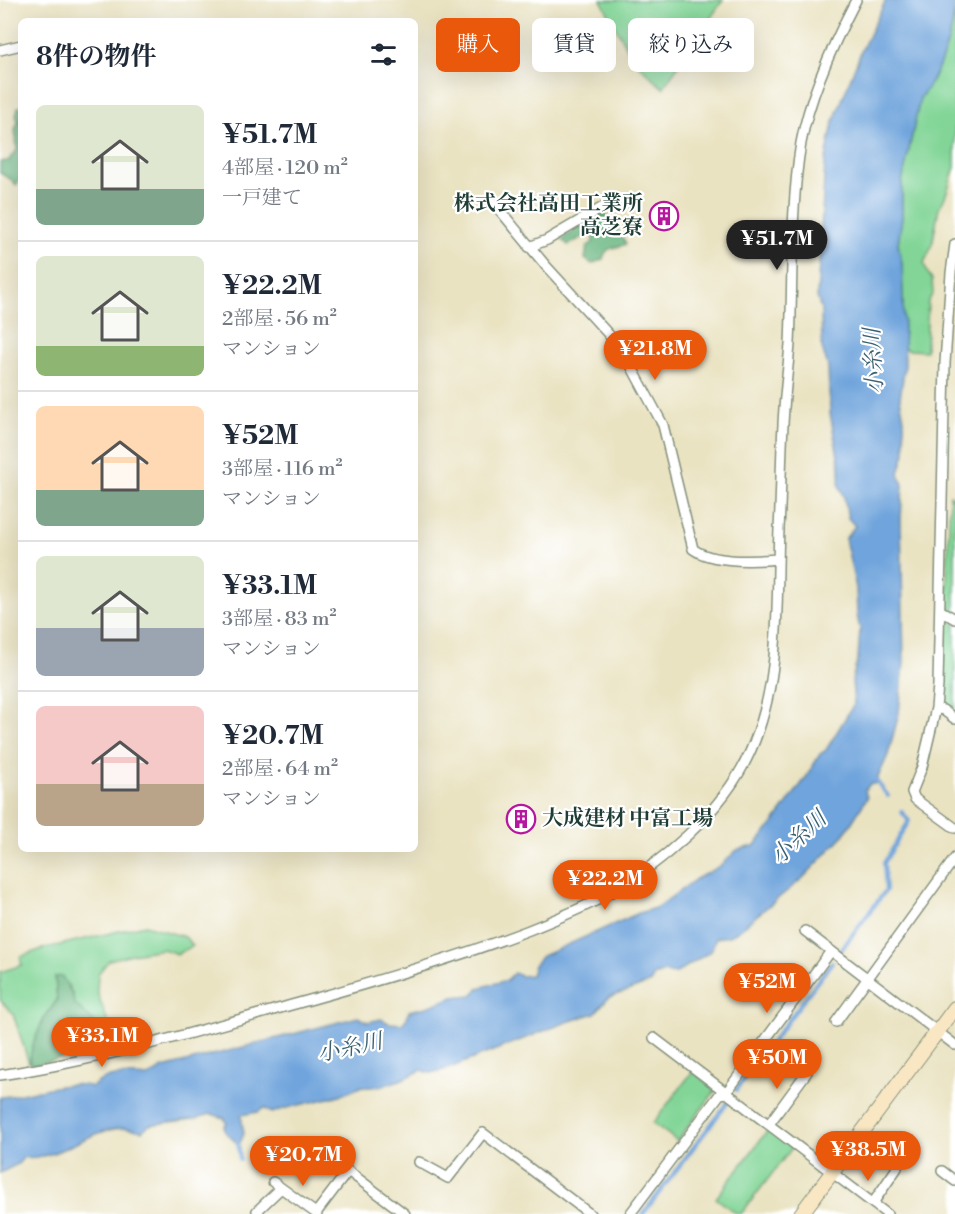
<!DOCTYPE html>
<html lang="ja">
<meta charset="utf-8">
<style>
body{margin:0;font-family:"Libre Bodoni","Noto Serif JP",serif;background:#f2f2f3;color:#1f2937;height:100vh;display:flex;flex-direction:column;font-size:22px;white-space:nowrap}
*{box-sizing:border-box;margin:0}
p{font-size:20px;color:#747a83}
.icon{flex:none;width:33px;height:33px;fill:none;stroke:currentColor;stroke-width:2;stroke-linecap:round;stroke-linejoin:round}
.map{position:relative;flex:1;overflow:hidden}
.sheet{position:absolute;left:18px;top:18px;width:400px;height:834px;display:flex;flex-direction:column;background:#fff;border-radius:9px;box-shadow:0 6px 24px #0002}
.sheet>*{flex:none}
.banner{position:absolute;left:436px;top:18px;width:428px;height:54px;display:flex;gap:12px}
.price{position:absolute;translate:-50% -51px;padding:0 14px;border-radius:21px;background:#ea580c;color:#fff;font-size:20px;line-height:39px;filter:drop-shadow(0 2px 3px #0008)}
.price::after{content:'';position:absolute;left:50%;top:36px;width:18px;height:14px;margin-left:-9px;background:inherit;clip-path:polygon(0 0,100% 0,50% 100%)}
.price.on{background:#222;color:#fff}
ul{padding:0;list-style:none}
li{display:flex;align-items:center;gap:18px;height:150px;padding:0 18px}
li+li{border-top:2px solid #e0e1e3}
li span{display:grid;place-items:center;flex:none;width:168px;height:120px;border-radius:9px;color:#555}
li>.icon{margin-inline-start:auto}
span .icon{width:72px;height:72px;fill:#fffc;stroke-width:1}
li b{font-size:26px}
h2{display:flex;justify-content:space-between;align-items:center;height:72px;padding:0 18px;font-size:26px}
.chip{padding:0 21px;border-radius:9px;background:#fff;box-shadow:0 6px 24px #0002;font-size:21px;line-height:54px}
.chip.on{background:#ea580c;color:#fff}
.map>svg:first-child{display:block}
.green{fill:#82d597;stroke:#508966;stroke-width:1.5}
.forest{fill:#69b680;stroke:#447a5a;stroke-width:1.5}
.water{fill:#6fa4dc;stroke:#477088;stroke-width:1.5}
.lines{fill:none;stroke-linecap:round;stroke-linejoin:round}
.stream{stroke:#6fa4dc;stroke-width:4}
.street-casing{stroke:#84907b;stroke-width:12}
.secondary-casing{stroke:#84907b;stroke-width:16}
.street{stroke:#fff;stroke-width:9}
.secondary{stroke:#f9e7c3;stroke-width:14}
.labels{text-anchor:middle;dominant-baseline:central;stroke-width:4.5;stroke-linejoin:round;paint-order:stroke}
.poi-label{font-size:21px;font-weight:bold;fill:#1f3d34;stroke:#fff;text-anchor:end}
.water-label{font-size:22px;font-style:italic;fill:#3b616f;stroke:#fff}
</style>
<div class="map">
<svg width="955" height="1214" viewBox="0 0 955 1214">
<rect width="100%" height="100%" fill="#fff"/>
<filter id="ink" filterUnits="userSpaceOnUse"><feTurbulence type="fractalNoise" baseFrequency=".0167" numOctaves="2"/><feDisplacementMap in="SourceGraphic" scale="12" xChannelSelector="R" yChannelSelector="G"/><feConvolveMatrix kernelMatrix="1 2 1 2 8 2 1 2 1" color-interpolation-filters="sRGB"/></filter>
<filter id="wash" filterUnits="userSpaceOnUse"><feTurbulence type="fractalNoise" baseFrequency=".008" numOctaves="4" result="noise"/><feDisplacementMap in="SourceGraphic" scale="24" xChannelSelector="R" yChannelSelector="G"/><feGaussianBlur stdDeviation="1.35" result="paint"/><feColorMatrix in="noise" values="0 0 0 0 0 0 0 0 0 0 0 0 0 0 0 0 0 1.4 0 .05"/><feComposite in="paint" operator="in"/></filter>
<g filter="url(#wash)">
<rect width="100%" height="100%" fill="#eae3c2"/>
<path class="green" d="M601,0H723L663,88L633,59Z
M955,13V168C949,180 948,198 939,207L932,246L924,263L927,272L932,279L933,294L928,301L926,351L909,350L904,348L902,263L898,244L902,217V182L920,98C939,75 948,41 955,13Z
M950,495L955,498V613L949,608L946,603Z
M951,621L955,624V714L941,701L944,624L945,622Z
M145,925L185,937L193,946L177,954L163,949L132,954L109,960L98,974L97,992L113,1036L108,1039L99,1037L74,1003L73,996L69,986L55,977L57,1000L43,1020L33,1044L29,1063L13,1014L0,1000V972L22,965L20,957L42,949Z
M693,1071L716,1090L677,1141L653,1123Z
M768,1130L792,1148L741,1214H737L716,1198Z"/>
<path class="forest" d="M18,107H21V179L16,185L12,180L0,173V162L8,161L17,150L15,129L18,121L16,116Z
M599,213L606,215C611,225 623,234 626,244C616,249 606,245 603,259L592,264L585,259L587,247L593,242L594,231L586,233L583,237L568,245L562,239Z
M62,976L73,996L74,1003L99,1027V1037L108,1039V1046L35,1065L29,1063L33,1044L43,1020L57,1000L55,977Z"/>
<path class="water" d="M886,0H955C955,30 939,75 920,98L902,182V217L898,244L902,263L905,365L900,398L904,419L905,453L899,473L903,485L901,519L904,663L899,713L888,755L875,784H870L865,790L867,798L844,835L803,878L739,930L729,936L716,938L711,951L675,974L665,972L653,976L652,982L608,998L595,1013L567,1022L447,1069L431,1073L421,1070C408,1078 375,1091 362,1086C333,1101 301,1102 272,1113L264,1108L258,1112L241,1115L244,1134L239,1145L226,1133L224,1127L227,1123L224,1118L211,1114L194,1119L149,1125L142,1131C97,1117 64,1162 24,1157L18,1164L0,1173V1097C26,1096 69,1078 92,1087C107,1072 129,1075 148,1077L163,1068L358,1017L368,1022L381,1019L389,1023L402,1024L407,1018L409,1011L430,1006L453,997L472,995L479,988L507,980L514,973L521,976L531,975L534,965L542,956L639,913L658,907L696,879L720,866L737,850L754,846L769,829L807,776L820,754L826,750L854,704L852,680L858,658L860,629L857,615L856,588L845,539L855,526L848,518L844,497L839,485L840,467L830,413L828,367L822,348L821,309L817,297L825,163L833,123L862,49Z"/>
<g class="lines">
<path class="stream" d="M874,778L888,796
M841,950L886,890L884,863L909,821L901,811
M736,1090L832,962
M238,1141L240,1160
M643,1214L728,1102"/>
</g>
</g>
<g filter="url(#ink)">
<g class="lines">
<g class="street-casing">
<path id="street" d="M0,50L21,45
M493,202L546,266L622,349L663,425L693,549C712,563 755,561 778,559
M955,244L951,273L945,363L938,685L936,708L922,767L912,792L915,799L955,828
M529,247L547,240L605,206
M941,611L955,619
M936,708L943,710L955,719
M805,931L955,1045
M836,1022L955,858
M654,1038L887,1214
M0,1075C103,1060 205,1029 306,1001C381,980 456,958 529,930C554,920 579,910 603,897C660,865 723,812 750,752C782,681 776,605 779,529C781,495 781,459 783,425C784,398 788,371 790,344C793,277 790,209 801,143C810,94 833,44 856,0
M769,1124L807,1072
M419,1162L448,1178L483,1133L590,1214
M942,1171L955,1181
M273,1182L317,1214
M873,1203L897,1168
M316,1213L348,1171L405,1214
M259,1214L257,1211L281,1188
M630,1214L720,1094L726,1093L831,951"/>
</g>
<g class="secondary-casing">
<path id="secondary" d="M801,1214L955,1008"/>
</g>
<use href="#street" class="street"/>
<use href="#secondary" class="secondary"/>
</g>
</g>
<defs>
<g id="building-ring" transform="scale(1.5)"><circle r="9.5" fill="#fff" stroke="#b5179e" stroke-width="1.5"/><path d="M-4-6H4V6H1V3H-1V6H-4ZM-2.5-4.3h1.7v1.8h-1.7ZM.8-4.3h1.7v1.8H.8ZM-2.5-1h1.7V.8h-1.7ZM.8-1h1.7V.8H.8Z" fill="#b5179e"/></g>
</defs>
<g fill-rule="evenodd">
<use href="#building-ring" x="664" y="216"/>
<use href="#building-ring" x="521" y="819"/>
</g>
<g class="labels">
<g class="poi-label">
<text x="643" y="204">株式会社高田工業所<tspan x="643" dy="24">高芝寮</tspan></text>
<text x="542" y="819" text-anchor="start">大成建材 中富工場</text>
</g>
<g class="water-label">
<text transform="translate(874 361) rotate(-93)">小糸川</text>
<text transform="translate(799 838) rotate(-43)">小糸川</text>
<text transform="translate(350 1048) rotate(-12)">小糸川</text>
</g>
</g>
</svg>
<b class="price on" style="left:777px;top:271px">¥51.7M</b>
<b class="price" style="left:655px;top:381px">¥21.8M</b>
<b class="price" style="left:605px;top:911px">¥22.2M</b>
<b class="price" style="left:767px;top:1014px">¥52M</b>
<b class="price" style="left:102px;top:1068px">¥33.1M</b>
<b class="price" style="left:777px;top:1090px">¥50M</b>
<b class="price" style="left:868px;top:1182px">¥38.5M</b>
<b class="price" style="left:303px;top:1187px">¥20.7M</b>
<div class="banner">
<a class="chip on">購入</a>
<a class="chip">賃貸</a>
<a class="chip">絞り込み</a>
</div>
<section class="sheet">
<h2>8件の物件<svg class="icon" aria-label="filters" viewBox="0 0 24 24"><path d="M4 7h16M4 17h16"/><circle cx="9" cy="7" r="2"/><circle cx="15" cy="17" r="2"/></svg></h2>
<ul>
<li><span style="background:linear-gradient(#dfe7d0 70%,#7fa58c 0)"><svg class="icon" aria-label="home" viewBox="0 0 24 24"><path d="M3 11l9-7 9 7M6 9v11h12V9"/></svg></span><div><b>¥51.7M</b><p>4部屋 · 120 m²</p><p>一戸建て</p></div></li>
<li><span style="background:linear-gradient(#dfe7d0 75%,#8fb573 0)"><svg class="icon" aria-label="home" viewBox="0 0 24 24"><path d="M3 11l9-7 9 7M6 9v11h12V9"/></svg></span><div><b>¥22.2M</b><p>2部屋 · 56 m²</p><p>マンション</p></div></li>
<li><span style="background:linear-gradient(#ffd9b3 70%,#7fa58c 0)"><svg class="icon" aria-label="home" viewBox="0 0 24 24"><path d="M3 11l9-7 9 7M6 9v11h12V9"/></svg></span><div><b>¥52M</b><p>3部屋 · 116 m²</p><p>マンション</p></div></li>
<li><span style="background:linear-gradient(#dfe7d0 60%,#9aa5b1 0)"><svg class="icon" aria-label="home" viewBox="0 0 24 24"><path d="M3 11l9-7 9 7M6 9v11h12V9"/></svg></span><div><b>¥33.1M</b><p>3部屋 · 83 m²</p><p>マンション</p></div></li>
<li><span style="background:linear-gradient(#f6c9c9 65%,#b9a48a 0)"><svg class="icon" aria-label="home" viewBox="0 0 24 24"><path d="M3 11l9-7 9 7M6 9v11h12V9"/></svg></span><div><b>¥20.7M</b><p>2部屋 · 64 m²</p><p>マンション</p></div></li>
</ul>
</section>
</div>
